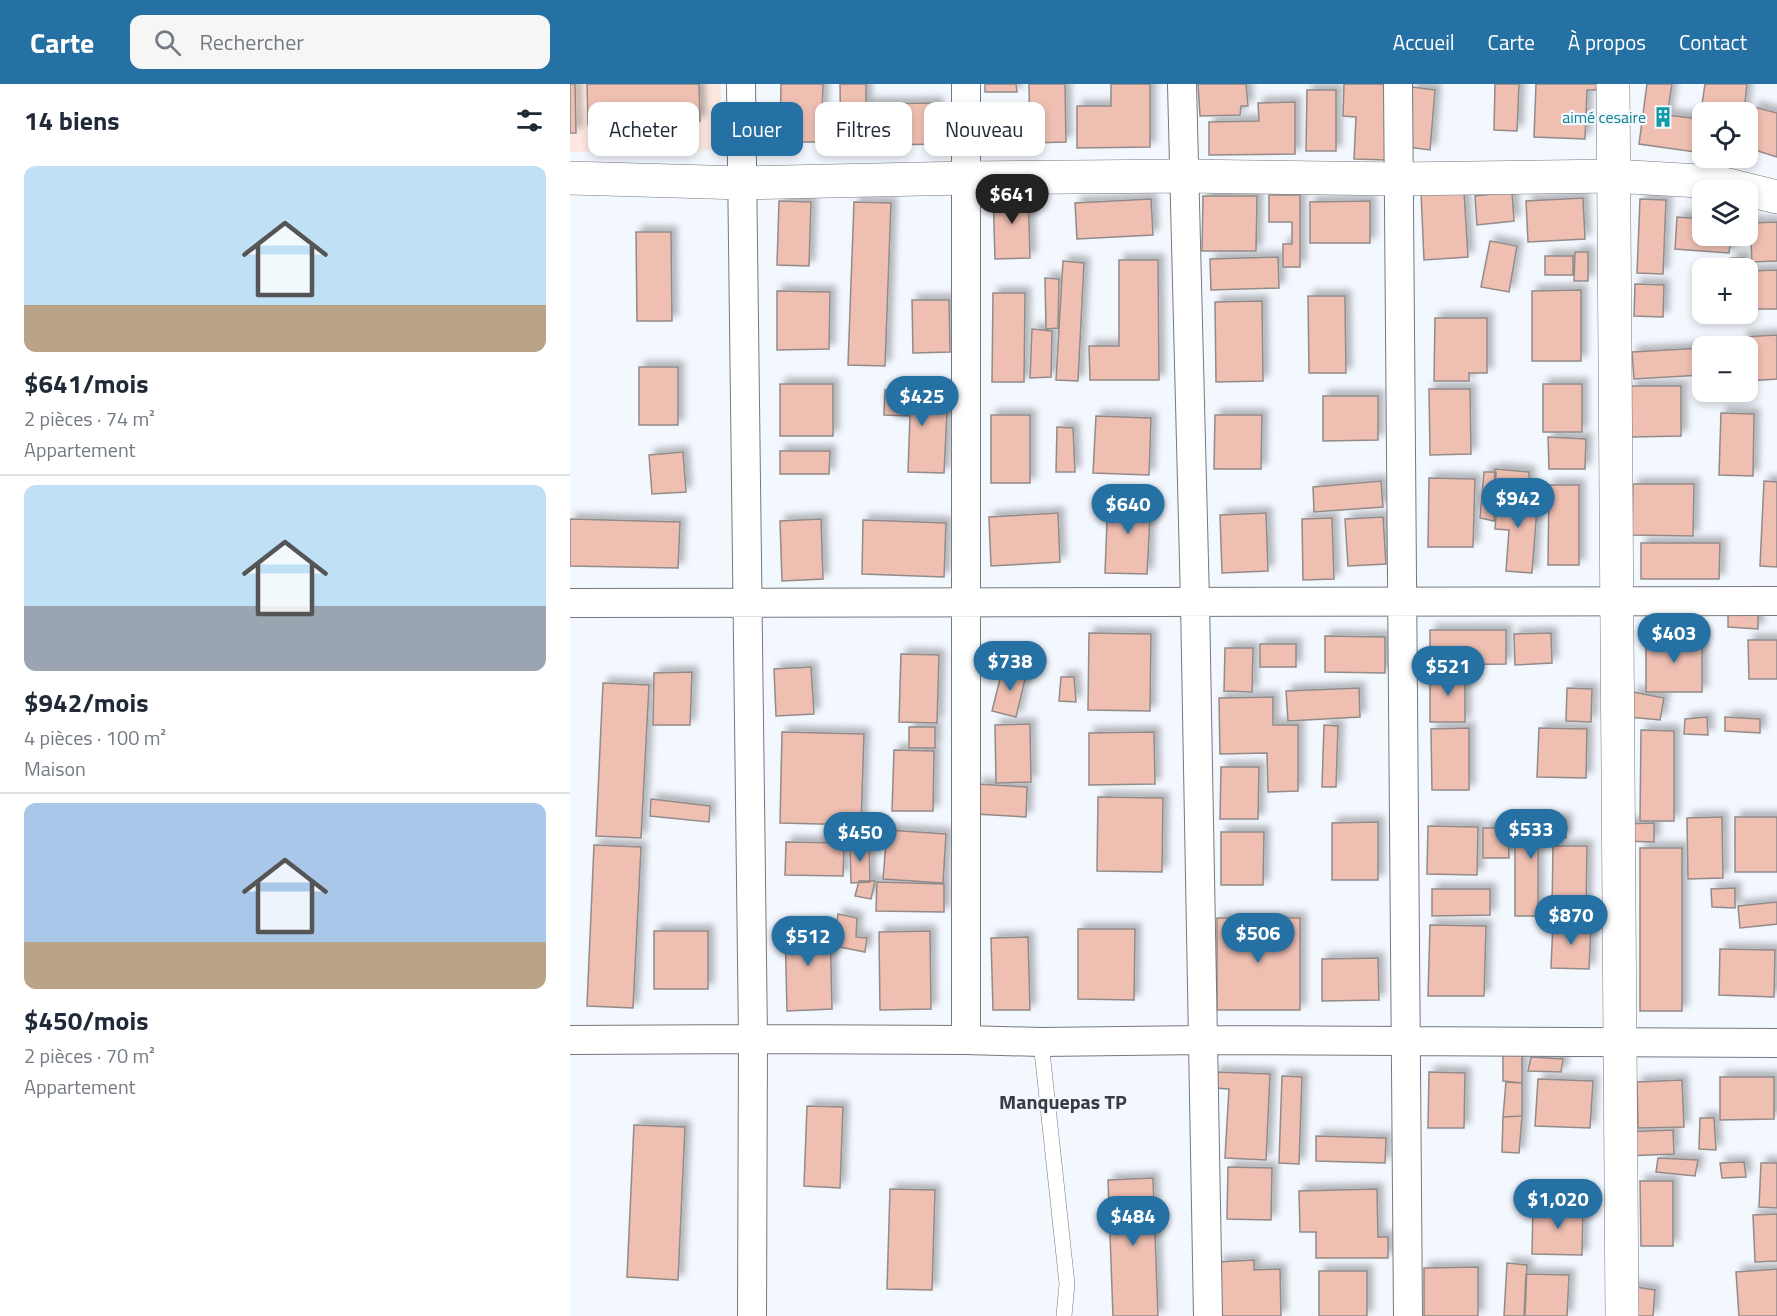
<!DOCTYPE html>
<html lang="fr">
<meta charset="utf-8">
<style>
body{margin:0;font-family:"Titillium Web",sans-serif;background:#f6f6f7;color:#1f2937;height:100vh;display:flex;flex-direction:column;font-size:22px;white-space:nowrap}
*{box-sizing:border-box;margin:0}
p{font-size:20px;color:#747a83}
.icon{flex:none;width:33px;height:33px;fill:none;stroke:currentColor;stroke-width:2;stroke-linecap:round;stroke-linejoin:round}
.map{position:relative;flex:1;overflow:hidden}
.sheet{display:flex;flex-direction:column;background:#fff;width:570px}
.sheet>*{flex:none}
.guide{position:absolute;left:18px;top:18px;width:570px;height:54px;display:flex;gap:12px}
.fabs{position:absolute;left:1122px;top:18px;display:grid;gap:12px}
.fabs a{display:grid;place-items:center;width:66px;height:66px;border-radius:12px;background:#fff;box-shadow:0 3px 9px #0003;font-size:30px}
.price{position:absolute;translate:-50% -51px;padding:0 14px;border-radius:21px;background:#2571a4;color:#fff;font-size:20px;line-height:39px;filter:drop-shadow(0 2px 3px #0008)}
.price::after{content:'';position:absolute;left:50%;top:36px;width:18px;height:14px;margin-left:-9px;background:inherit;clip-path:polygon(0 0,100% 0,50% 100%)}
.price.selected{background:#222;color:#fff}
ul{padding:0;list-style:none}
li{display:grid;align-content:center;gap:12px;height:318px;padding:0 24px}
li+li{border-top:2px solid #e0e1e3}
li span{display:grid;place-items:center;height:186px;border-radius:12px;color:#555}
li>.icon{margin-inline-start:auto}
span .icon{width:108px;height:108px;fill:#fffc;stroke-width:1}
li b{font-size:26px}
h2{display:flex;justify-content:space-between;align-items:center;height:72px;padding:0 24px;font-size:26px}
.pill{padding:0 21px;border-radius:12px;background:#fff;box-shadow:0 3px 9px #0003;font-size:21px;line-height:54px}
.pill.selected{background:#2571a4;color:#fff}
header{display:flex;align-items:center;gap:36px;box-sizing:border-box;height:84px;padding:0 30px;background:#2571a4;color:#fff}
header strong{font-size:28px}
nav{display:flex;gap:33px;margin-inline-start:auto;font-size:21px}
.search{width:420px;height:54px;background:#f6f6f7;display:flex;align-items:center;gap:15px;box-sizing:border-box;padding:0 21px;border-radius:12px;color:#747a83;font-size:22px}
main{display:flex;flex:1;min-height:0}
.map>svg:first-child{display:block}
.education{fill:#fce8e0}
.building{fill:#efbfb2;stroke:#938b89;stroke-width:1.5;filter:url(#shadow)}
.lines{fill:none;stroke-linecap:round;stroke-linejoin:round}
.service-casing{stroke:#75797f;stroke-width:16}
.minor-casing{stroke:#75797f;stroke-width:30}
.tertiary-casing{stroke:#75797f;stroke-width:34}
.service{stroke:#fff;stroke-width:15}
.minor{stroke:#fff;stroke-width:28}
.tertiary{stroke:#fff;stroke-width:33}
.labels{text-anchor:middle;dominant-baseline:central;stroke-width:4.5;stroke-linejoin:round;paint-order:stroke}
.culture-label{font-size:16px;fill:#0d838f;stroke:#f3f7fe;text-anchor:end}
.quarter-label{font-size:20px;font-weight:bold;fill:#383b40;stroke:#f3f7fe}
</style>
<header>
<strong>Carte</strong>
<div class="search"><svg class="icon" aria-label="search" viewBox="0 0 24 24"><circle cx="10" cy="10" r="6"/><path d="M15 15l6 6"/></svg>Rechercher</div>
<nav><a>Accueil</a><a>Carte</a><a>À propos</a><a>Contact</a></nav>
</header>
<main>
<section class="sheet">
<h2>14 biens<svg class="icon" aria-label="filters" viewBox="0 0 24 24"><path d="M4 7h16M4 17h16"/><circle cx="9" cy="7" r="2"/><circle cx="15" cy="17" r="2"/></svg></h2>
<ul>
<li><span style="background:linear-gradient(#bfe0f5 75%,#b9a48a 0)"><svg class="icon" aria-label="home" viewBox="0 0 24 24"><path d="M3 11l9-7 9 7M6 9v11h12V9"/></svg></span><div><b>$641/mois</b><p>2 pièces · 74 m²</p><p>Appartement</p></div></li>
<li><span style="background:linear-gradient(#bfe0f5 65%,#9aa5b1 0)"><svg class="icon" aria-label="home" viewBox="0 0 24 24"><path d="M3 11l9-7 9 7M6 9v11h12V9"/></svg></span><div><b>$942/mois</b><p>4 pièces · 100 m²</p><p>Maison</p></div></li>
<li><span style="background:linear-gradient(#a9c7e8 75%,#b9a48a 0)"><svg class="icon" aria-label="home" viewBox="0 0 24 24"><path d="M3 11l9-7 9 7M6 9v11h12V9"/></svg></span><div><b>$450/mois</b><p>2 pièces · 70 m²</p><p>Appartement</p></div></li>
</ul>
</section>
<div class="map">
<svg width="1207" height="1232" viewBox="0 0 1207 1232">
<defs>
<filter id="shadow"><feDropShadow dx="5.5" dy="-5.5" stdDeviation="3" flood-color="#0004"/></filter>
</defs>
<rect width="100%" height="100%" fill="#f3f7fe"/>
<path class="education" d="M0,0H151V66L0,68Z"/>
<path class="building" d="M0,0H5L6,49H0Z
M17,0H129L130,37L18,41Z
M211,0H253L251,58H210Z
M270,0H296V20L367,19V60L271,62Z
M415,0H446L447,8H415Z
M459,0H495L496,58L460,59Z
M541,0H580V63L507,64V22H541Z
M628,0H676L678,22H671L670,31L630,32Z
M774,0H817L815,76L784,75L786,33L773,32Z
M925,0H949L947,47L924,46Z
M966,0H1027L1026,6H1017L1015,55L964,53Z
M1077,0H1102L1097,31L1130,35L1135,0H1177L1174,28H1132V69L1069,60Z
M842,3L865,6L860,66L838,63Z
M737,6H766V67H736Z
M725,18V70L639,71V38L689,37L688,19Z
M1184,23L1207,29V73L1178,64V48Z
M458,106L460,174L425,175L423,107Z
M894,107L898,173L854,176L851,109Z
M942,108L944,137L907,141L905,112Z
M699,111H730V183H713V160H722V138H699Z
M633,112H687L686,167H632Z
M1013,114L1015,155L958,158L956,117Z
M581,115L583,151L507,155L505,119Z
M1070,115L1096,116L1093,190L1067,189Z
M209,117L241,118L239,182L207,181Z
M800,117V159H740V118Z
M284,118L321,119L315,282L278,281Z
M1107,133L1132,135V152H1161L1159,169L1105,165Z
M1207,138V177L1182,178L1180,139Z
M66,148H101L102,237H67Z
M920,157L947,162L939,208L911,203Z
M1005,168H1018V197H1004Z
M975,172H1003V191H975Z
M708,173L709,204L641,206L640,175Z
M1161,174H1175L1176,184H1161Z
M549,176H588L589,296H520L519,262H549Z
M493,177L514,179L508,297L486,296Z
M1207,186V225H1180V187Z
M475,194L489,195L488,244L476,245Z
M1065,200L1094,201L1093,233L1064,232Z
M1011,206V277H962V207Z
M207,207L260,208L259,265L207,266Z
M423,209H455L454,298H422Z
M738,212H775L776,289H739Z
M342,216H379L380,268L343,269Z
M692,217L693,297L646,298L645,218Z
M865,234H917V289H899V297H864Z
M462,245L482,247L481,293L460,294Z
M1207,251V295L1178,297V262H1172V253Z
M1132,264V291L1064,295L1062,268Z
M69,283H108V341H69Z
M210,300H263V352H210Z
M973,300H1012V348H973Z
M1061,302H1111V352L1061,353Z
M859,305H900L901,370L860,371Z
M315,306L378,308L374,389L338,388L340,332L314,331Z
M753,312H808V356L753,357Z
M1151,329L1184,330L1183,392L1149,391Z
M421,331H460V399H421Z
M645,331H692L691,385H644Z
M526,332L581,334L579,391L523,389Z
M487,343L503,344L505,388H486Z
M978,353L1016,355L1015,385H979Z
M210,367H260L259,390H210Z
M113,368L116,408L82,410L79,371Z
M925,385L959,388V404L924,403Z
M914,388H926L924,437L910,434Z
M859,394L905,395L903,463H858Z
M811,397L813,423L744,428L743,403Z
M1194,397L1207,398V483L1190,482Z
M1063,400H1124L1123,452L1062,451Z
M979,401H1009V481H978Z
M928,408L968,411L962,489L936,487L939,446L925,445Z
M538,411L581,413L577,490L535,489Z
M488,429L490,478L421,482L419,433Z
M696,429L698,487L652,489L650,431Z
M813,433L816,480L778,482L775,435Z
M762,434L764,495L733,496L732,435Z
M0,435L110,438L108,484L0,482Z
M251,435L253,495L212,497L210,437Z
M293,436L376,439L374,493L292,490Z
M1071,459H1150L1149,495H1071Z
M1158,524L1188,525V545L1158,543Z
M860,546H936V580L860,581Z
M519,549L581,550L580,627L518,626Z
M981,549L982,579L945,581L944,550Z
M1076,551H1132V608H1076Z
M755,552L815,553V589L755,588Z
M1178,556H1207V595H1179Z
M690,560H726V583H690Z
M655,564H683L682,608L654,607Z
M331,570L369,571L367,639L329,638Z
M241,583L244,630L206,632L204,585Z
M433,583L457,587L446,633L422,627Z
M895,587V638H860V588Z
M122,588L120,641H83L84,589Z
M491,593H504L506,618L489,617Z
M33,599L79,601L71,754L26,752Z
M789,604L790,633L718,637L716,607Z
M997,604L1022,605L1021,638L996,637Z
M1063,608L1094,614L1090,636L1059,633Z
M703,613V641H728V707L698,708L697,669L650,670L649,614Z
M1137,633L1138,651L1114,650L1115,635Z
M1155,633L1190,635V649L1155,647Z
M460,640L461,698L426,699L425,641Z
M754,641L768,642L766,703H752Z
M339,643H365V664H339Z
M899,644V706H862L861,645Z
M969,644L1017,645L1016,694L967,693Z
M1071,646L1104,647V737H1070Z
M212,648L294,650L291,741L210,739Z
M584,648L585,700L519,701V649Z
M324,666L364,667L363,727H322Z
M651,683H689L688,735H650Z
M407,700L457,703L456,733L406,730Z
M528,713L593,714L592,788L527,787Z
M81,715L140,722L139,738L80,732Z
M1152,733L1153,794L1118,795L1117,734Z
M1165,733H1207V788H1165Z
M945,735H996V754H968V832H945Z
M808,738V796H762V739Z
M1084,739V758L1054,757L1053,740Z
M858,742L908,743L907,791L857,790Z
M913,744H938L939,774H913Z
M317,746L376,750L373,799L313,795Z
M651,748H694L693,801H651Z
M216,758L274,759L273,792L215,791Z
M280,760H299L300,798L281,799Z
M24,761L71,763L63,924L17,922Z
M983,762H1017L1016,827H982Z
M1070,764H1112V927H1070Z
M289,797H305L301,815L285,812Z
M307,798L374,800V828L306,827Z
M1165,804V824L1142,823L1141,805Z
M862,805H920V831L862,832Z
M1207,818V840L1170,844L1168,822Z
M268,830L287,834L286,853L297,854L295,868L264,862Z
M647,834H730V926H647Z
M983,838L1021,840L1019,885L981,884Z
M260,839L262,925L217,927L215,840Z
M860,841L916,842L914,912H858Z
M508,845H565L564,916L508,915Z
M84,847H138V905H84Z
M360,847L361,925L310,926L309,848Z
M458,853L460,926H423L421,854Z
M1150,865L1205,866L1204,913L1149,911Z
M808,874L809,916L752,917V875Z
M952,970V999L933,997V971Z
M961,973L993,975L991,988L958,987Z
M645,988L700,990L696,1076L655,1074L659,1005L644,1004Z
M859,988L895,989L894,1044H858Z
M712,992L732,993L729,1080L709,1079Z
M1150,993H1204V1035L1150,1036Z
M968,995L1023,997L1020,1044L965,1042Z
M1112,996L1114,1043L1068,1044L1067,998Z
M936,998L952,999V1032L933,1033Z
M237,1022L273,1023L270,1104L234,1102Z
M952,1032L949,1069L932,1068L933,1033Z
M1130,1034H1144L1146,1066L1129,1065Z
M64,1041L115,1043L108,1196L57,1193Z
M1103,1046L1104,1070L1054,1072L1053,1048Z
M746,1052L816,1054L815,1079L746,1077Z
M1088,1074L1128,1076L1125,1092L1086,1088Z
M1174,1078L1176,1093L1152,1094L1150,1079Z
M1191,1079H1207V1124L1189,1123Z
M658,1083L702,1084L701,1136L657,1135Z
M583,1094L588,1232H543L538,1096Z
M1070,1097H1103V1162H1071Z
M320,1105L365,1106L362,1206L317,1205Z
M807,1105L808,1153H818V1174H746V1148H730L729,1107Z
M963,1121H1013L1012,1171L962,1170Z
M1207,1130V1177L1185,1178L1183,1131Z
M684,1176V1186L710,1185L711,1232H650L648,1178Z
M937,1179L957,1181L955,1232H934Z
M908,1183V1232H854V1184Z
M1207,1185V1232H1169L1166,1188Z
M749,1187H797V1232H749Z
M956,1190L999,1191L997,1232H954Z
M1059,1202L1085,1206L1083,1232H1055Z"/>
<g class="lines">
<g class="service-casing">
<path id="service" d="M471,958L497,1200L494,1232"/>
</g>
<g class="minor-casing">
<path id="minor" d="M171,0L183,955L182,1232
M612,0L625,518L638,1232
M828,0L838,1232
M0,519L1207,517
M0,956L183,955L396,956L471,958L633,956L1207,959
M396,956V0"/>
</g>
<g class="tertiary-casing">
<path id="tertiary" d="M1043,0L1052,1232
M0,94L173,99L396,94L614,92L829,95L1044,92L1146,98L1207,113"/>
</g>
<use href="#service" class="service"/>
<use href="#minor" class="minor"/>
<use href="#tertiary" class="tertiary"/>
</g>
<defs>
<g id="building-bare" transform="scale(1.62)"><path d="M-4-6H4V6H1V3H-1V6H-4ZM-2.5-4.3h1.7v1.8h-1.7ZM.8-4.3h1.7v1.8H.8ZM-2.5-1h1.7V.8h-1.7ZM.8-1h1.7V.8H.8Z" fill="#0f9aa8" stroke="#f3f7fe" stroke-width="2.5" paint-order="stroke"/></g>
</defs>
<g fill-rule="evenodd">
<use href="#building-bare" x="1093" y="33"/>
</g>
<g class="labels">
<g class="culture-label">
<text x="1076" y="33">aimé cesaire</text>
</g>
<g class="quarter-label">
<text x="493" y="1017">Manquepas TP</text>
</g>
</g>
</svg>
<div class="fabs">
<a><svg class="icon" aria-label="locate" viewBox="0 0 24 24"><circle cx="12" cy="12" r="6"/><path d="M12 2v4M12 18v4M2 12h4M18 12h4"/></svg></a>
<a><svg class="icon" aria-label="layers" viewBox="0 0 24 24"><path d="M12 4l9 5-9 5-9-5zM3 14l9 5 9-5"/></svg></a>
<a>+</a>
<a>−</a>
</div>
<b class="price selected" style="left:442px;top:141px">$641</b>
<b class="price" style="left:352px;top:343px">$425</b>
<b class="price" style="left:948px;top:445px">$942</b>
<b class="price" style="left:558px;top:451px">$640</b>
<b class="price" style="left:1104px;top:580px">$403</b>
<b class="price" style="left:440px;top:608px">$738</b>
<b class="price" style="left:878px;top:613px">$521</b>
<b class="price" style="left:961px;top:776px">$533</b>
<b class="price" style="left:290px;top:779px">$450</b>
<b class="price" style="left:1001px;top:862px">$870</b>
<b class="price" style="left:688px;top:880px">$506</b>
<b class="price" style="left:238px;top:883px">$512</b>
<b class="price" style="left:988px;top:1146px">$1,020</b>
<b class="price" style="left:563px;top:1163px">$484</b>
<div class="guide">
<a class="pill">Acheter</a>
<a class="pill selected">Louer</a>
<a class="pill">Filtres</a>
<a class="pill">Nouveau</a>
</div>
</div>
</main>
